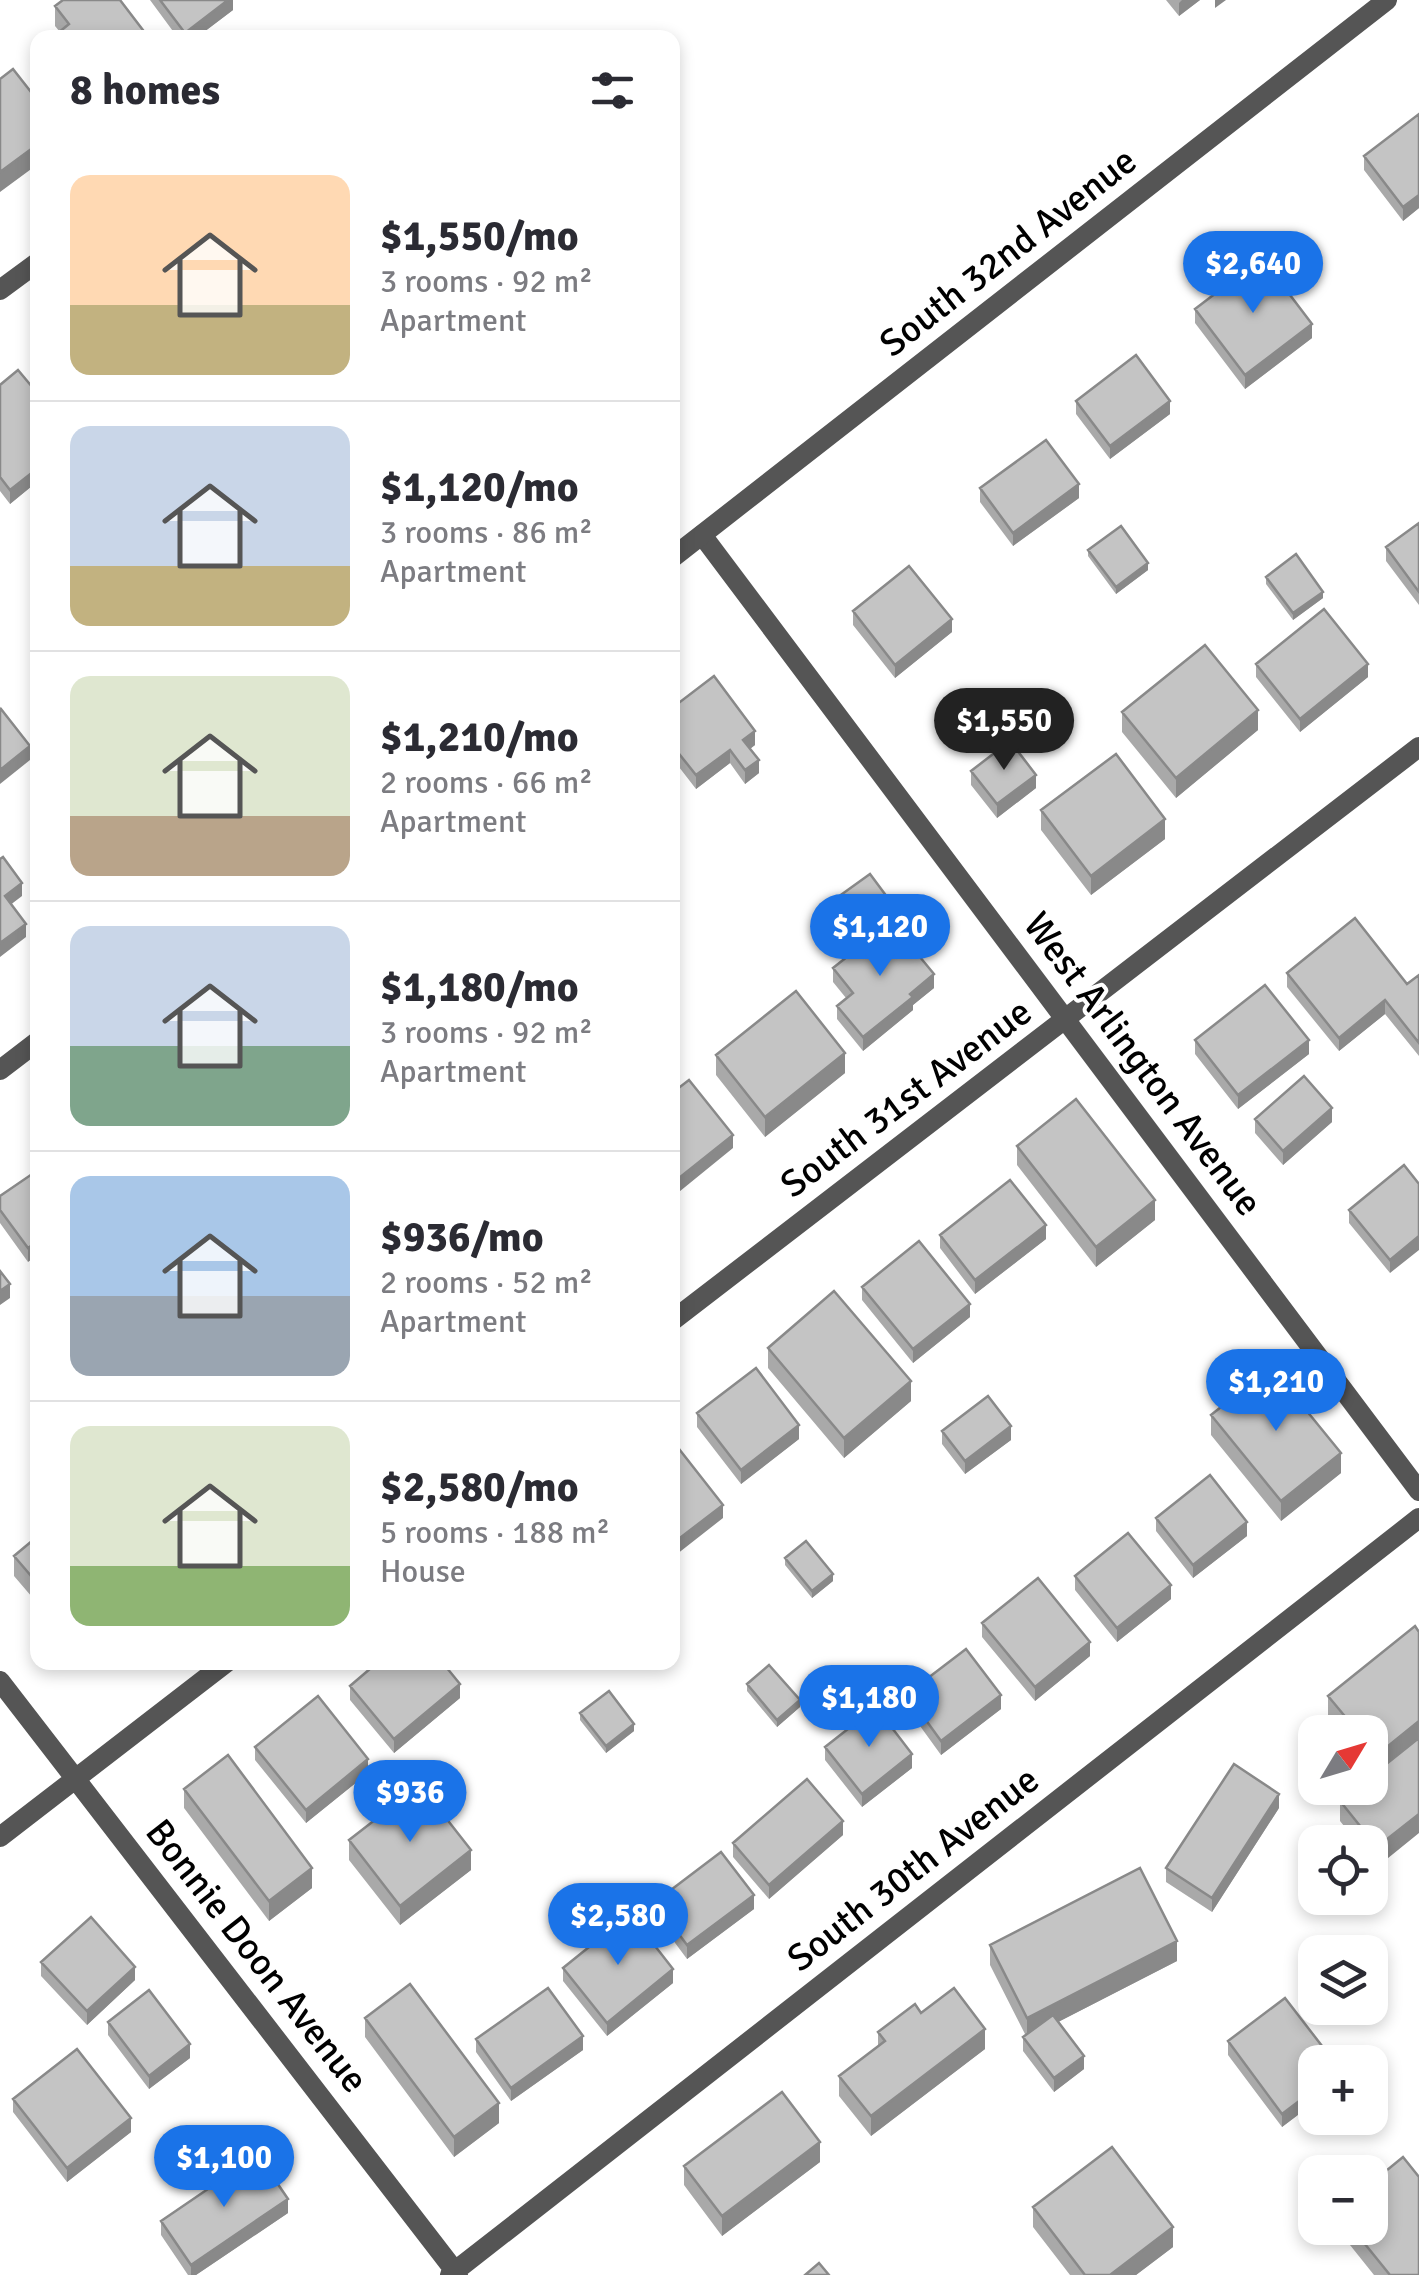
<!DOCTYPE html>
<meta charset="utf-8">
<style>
body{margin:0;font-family:Signika,sans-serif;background:#f2f2f3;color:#2b2b33;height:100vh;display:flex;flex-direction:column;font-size:38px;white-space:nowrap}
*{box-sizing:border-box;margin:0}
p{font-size:32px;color:#7c7c81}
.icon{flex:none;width:55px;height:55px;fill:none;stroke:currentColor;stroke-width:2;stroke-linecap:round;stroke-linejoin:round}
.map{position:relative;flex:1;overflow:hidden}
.sheet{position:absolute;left:30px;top:30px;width:650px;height:1640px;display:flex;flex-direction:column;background:#fff;border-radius:20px;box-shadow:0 5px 15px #0003}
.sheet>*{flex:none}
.needle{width:65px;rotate:52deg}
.tools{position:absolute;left:1298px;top:1715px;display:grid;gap:20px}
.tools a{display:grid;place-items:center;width:90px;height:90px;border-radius:20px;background:#fff;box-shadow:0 5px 15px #0003;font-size:50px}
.price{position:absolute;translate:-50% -85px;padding:0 22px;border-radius:35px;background:#1a73e8;color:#fff;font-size:32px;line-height:65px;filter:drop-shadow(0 2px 5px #0008)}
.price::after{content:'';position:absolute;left:50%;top:60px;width:30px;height:22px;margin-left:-15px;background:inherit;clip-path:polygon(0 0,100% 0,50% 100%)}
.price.active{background:#222;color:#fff}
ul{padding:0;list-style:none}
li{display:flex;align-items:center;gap:30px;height:250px;padding:0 40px}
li+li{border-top:2px solid #e1e1e2}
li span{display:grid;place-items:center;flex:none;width:280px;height:200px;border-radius:20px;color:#555}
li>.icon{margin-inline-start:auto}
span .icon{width:120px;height:120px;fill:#fffc;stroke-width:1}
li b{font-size:42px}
h2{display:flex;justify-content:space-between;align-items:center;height:120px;padding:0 40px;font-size:42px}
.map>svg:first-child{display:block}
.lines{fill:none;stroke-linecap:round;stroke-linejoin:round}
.minor{stroke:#555;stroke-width:20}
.tertiary{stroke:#555;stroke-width:20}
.wall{fill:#a9a9a9}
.shaded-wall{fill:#898989}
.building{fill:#c4c4c4;stroke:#898989;stroke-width:2.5}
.labels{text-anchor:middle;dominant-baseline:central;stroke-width:8;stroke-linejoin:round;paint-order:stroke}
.street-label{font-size:38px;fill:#000;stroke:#fff}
</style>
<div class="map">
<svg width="1419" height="2275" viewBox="0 0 1419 2275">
<rect width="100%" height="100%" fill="#fff"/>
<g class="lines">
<path class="minor" d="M0,290L38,262
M702,535L1419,1491
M672,1321L1419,747
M0,1681L458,2275
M0,1837L227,1662
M450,2275L1419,1518"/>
<path class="tertiary" d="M672,558L1387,0
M0,1070L38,1041"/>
</g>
<path class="wall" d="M150,0H233V10L196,38H178Z
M1166,0H1200L1179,16Z
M55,6L149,38L60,32L55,26Z
M1419,114V208L1403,221L1364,170V156Z
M1195,309L1312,338L1245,389L1195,323Z
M0,385L38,394V481L10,504L0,491Z
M1076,401L1170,414L1110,459L1076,414Z
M980,488L1079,498L1013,546L980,502Z
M1419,523V605L1386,561V547Z
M1088,550L1148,570L1116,594L1088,556Z
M1266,577L1323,598L1293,620L1266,584Z
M853,611L952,632L895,678L853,625Z
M1256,664L1368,677L1300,732L1256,677Z
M672,708L755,745L750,749L759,773L745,784L730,763L696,789L672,758Z
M1122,712L1258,730L1176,798L1122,732Z
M971,771L1036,788L997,818L971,785Z
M1041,810L1165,839L1091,895L1041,830Z
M831,902L899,927L897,928L934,988L913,1005V1010L863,1051L837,1019V1006L846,998L833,982V968L855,950L831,916Z
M1287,973L1407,984L1419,975V1056L1385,1014L1339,1051L1287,987Z
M1195,1040L1309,1054L1238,1109L1195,1054Z
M716,1055L845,1073L765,1137L716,1075Z
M1255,1119L1332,1122L1283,1165L1255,1133Z
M1017,1146L1155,1220L1096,1267L1017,1165Z
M1404,1165L1390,1273L1349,1223V1210Z
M38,1170L28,1262L0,1223V1196Z
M940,1235L1046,1239L975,1294L940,1248Z
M862,1287L970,1317L913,1363L862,1300Z
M768,1348L911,1401L844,1458L768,1368Z
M697,1413L799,1439L741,1484L697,1427Z
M1211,1415L1341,1473L1281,1521L1211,1435Z
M942,1431L1011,1440L965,1474L942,1444Z
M1156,1518L1247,1536L1193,1578L1156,1531Z
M38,1536V1604L14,1576V1556Z
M785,1558L833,1581L812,1598L785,1565Z
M1075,1576L1171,1599L1117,1642L1075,1590Z
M982,1623L1090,1656L1035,1701L982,1637Z
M1415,1626L1377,1867L1370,1858V1842H1357L1340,1821V1801L1375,1773L1370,1767V1732H1342L1328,1715V1696Z
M747,1684L800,1707L777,1727L747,1691Z
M350,1686L460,1698L394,1753L350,1700Z
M907,1694L1001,1709L941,1755L907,1708Z
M580,1713L634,1731L606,1753L580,1720Z
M255,1747L368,1773L306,1823L255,1760Z
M825,1747L912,1768L862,1807L825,1760Z
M184,1789L312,1888L269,1921L184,1808Z
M1279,1808L1212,1912L1166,1882V1868Z
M843,1835L769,1899L733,1857V1843Z
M349,1840L471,1870L400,1925L349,1860Z
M655,1902L754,1909L687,1959L655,1916Z
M990,1945L1177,1961L1058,2022L1084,2069L1054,2092L1023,2051V2037L1026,2036L990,1965Z
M41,1962L135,1980L87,2025L41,1976Z
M563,1968L673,1983L607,2036L563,1981Z
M365,2018L499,2123L454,2157L365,2037Z
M108,2022L190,2058L149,2089L108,2035Z
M878,2032L985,2049L871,2136L839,2096V2076L878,2046Z
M476,2039L583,2050L511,2101L476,2052Z
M1228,2041L1332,2062L1314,2086L1315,2102L1282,2127L1228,2055Z
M13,2099L131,2132L67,2182L13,2112Z
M820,2162L722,2236L684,2185V2166Z
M1033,2207L1173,2247L1136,2275H1070L1033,2227Z
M288,2213L196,2275H188L161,2235V2221Z
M1338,2228H1370L1419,2275H1374L1338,2230Z"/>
<path class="shaded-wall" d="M228,0H233V10L196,38H185V33Z
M1182,0H1200L1179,16V3Z
M1215,0H1226L1215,8Z
M38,144V164L0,192V172Z
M1419,195V208L1403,221V207Z
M1312,324V338L1245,389V375Z
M1170,401V414L1110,459V446Z
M38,468V481L10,504V490Z
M1079,484V498L1013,546V533Z
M1148,563V570L1116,594V587Z
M1323,592V598L1293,620V613Z
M952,619V632L895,678V665Z
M1368,664V677L1300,732V719Z
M1258,710V730L1176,798V778Z
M755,731V745L743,754V740Z
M30,746V760L0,784V770Z
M730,750V763L696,789V775Z
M759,760V773L745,784V770Z
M1036,775V788L997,818V804Z
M1165,819V839L1091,895V876Z
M22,883V896L5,909V896Z
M899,913V927L859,956V942Z
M26,924V937L0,957V943Z
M934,974V988L913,1005V1010L863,1051V1037L910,994Z
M1385,1000V1014L1339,1051V1038Z
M1309,1040V1054L1238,1109V1095Z
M845,1053V1073L765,1137V1117Z
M1332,1108V1122L1283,1165V1151Z
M733,1135V1148L674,1196V1182Z
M1155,1200V1220L1096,1267V1247Z
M1046,1225V1239L975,1294V1280Z
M1419,1236V1250L1390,1273V1260Z
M38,1241V1255L28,1262V1248Z
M10,1284V1298L0,1305V1291Z
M970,1304V1317L913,1363V1349Z
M911,1381V1401L844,1458V1438Z
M799,1425V1439L741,1484V1470Z
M1011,1426V1440L965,1474V1461Z
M1341,1453V1473L1281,1521V1501Z
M723,1505V1518L672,1558V1544Z
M1247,1522V1536L1193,1578V1565Z
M833,1574V1581L812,1598V1591Z
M1171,1585V1599L1117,1642V1628Z
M1090,1642V1656L1035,1701V1687Z
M460,1684V1698L394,1753V1739Z
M1001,1695V1709L941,1755V1741Z
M800,1700V1707L777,1727V1720Z
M1419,1721V1741L1377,1775V1755Z
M634,1724V1731L606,1753V1746Z
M912,1754V1768L862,1807V1794Z
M368,1759V1773L306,1823V1810Z
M1279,1794V1808L1212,1912V1898Z
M1419,1814V1833L1377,1867V1847Z
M843,1821V1835L769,1899V1885Z
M471,1850V1870L400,1925V1906Z
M312,1868V1888L269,1921V1901Z
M754,1895V1909L687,1959V1945Z
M1177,1941V1961L1027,2038V2018Z
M135,1967V1980L87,2025V2011Z
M673,1969V1983L607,2036V2023Z
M985,2029V2049L871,2136V2116Z
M583,2036V2050L511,2101V2088Z
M190,2044V2058L149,2089V2076Z
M1084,2056V2069L1054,2092V2078Z
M1315,2072V2085L1308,2090V2077Z
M1315,2089V2102L1282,2127V2114Z
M499,2103V2123L454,2157V2137Z
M131,2118V2132L67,2182V2168Z
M820,2142V2162L722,2236V2216Z
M288,2199V2213L196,2275H191V2265Z
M1173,2227V2247L1136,2275H1110Z"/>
<path class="building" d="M63,0H120L149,38H52L69,24L55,6Z
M160,0H228L185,33Z
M13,69L38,101V144L0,172V79Z
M1419,114V195L1403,207L1364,156Z
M1262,258L1312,324L1245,375L1195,309Z
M1136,355L1170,401L1110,446L1076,401Z
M18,370L38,394V468L10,490L0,477V385Z
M1046,440L1079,484L1013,533L980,488Z
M1419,523V592L1386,547Z
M1121,526L1148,563L1116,587L1088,550Z
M1296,554L1323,592L1293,613L1266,577Z
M909,566L952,619L895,665L853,611Z
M1324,609L1368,664L1300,719L1256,664Z
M1205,645L1258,710L1176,778L1122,712Z
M714,676L755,731L743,740L759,760L745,770L730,750L696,775L672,745V708Z
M1,709L30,746L0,770V711Z
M1010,741L1036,775L997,804L971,771Z
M1116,754L1165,819L1091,876L1041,810Z
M3,857L22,883L5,896L26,924L0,943V859Z
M870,874L899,913L859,942L831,902Z
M1355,918L1407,984L1419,975V1043L1385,1000L1339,1038L1287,973Z
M891,922L934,974L910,994L913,997L863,1037L837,1006L853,993L833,968Z
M1265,985L1309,1040L1238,1095L1195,1040Z
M796,991L845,1053L765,1117L716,1055Z
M1304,1076L1332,1108L1283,1151L1255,1119Z
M689,1080L733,1135L674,1182L672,1180V1093Z
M1076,1099L1155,1200L1096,1247L1017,1146Z
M1404,1165L1419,1184V1236L1390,1260L1349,1210Z
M38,1170V1241L28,1248L0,1210V1196Z
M1010,1180L1046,1225L975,1280L940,1235Z
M919,1241L970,1304L913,1349L862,1287Z
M0,1271L10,1284L0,1291Z
M834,1291L911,1381L844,1438L768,1348Z
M1271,1367L1341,1453L1281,1501L1211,1415Z
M756,1368L799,1425L741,1470L697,1413Z
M988,1396L1011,1426L965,1461L942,1431Z
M672,1440L723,1505L672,1544Z
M1210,1475L1247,1522L1193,1565L1156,1518Z
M1128,1533L1171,1585L1117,1628L1075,1576Z
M38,1536V1584L14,1556Z
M806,1541L833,1574L812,1591L785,1558Z
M1038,1578L1090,1642L1035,1687L982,1623Z
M1415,1626L1419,1632V1721L1377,1755L1370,1747V1732H1358L1328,1696Z
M966,1649L1001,1695L941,1741L907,1694Z
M378,1662H442L460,1684L394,1739L350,1686Z
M769,1665L800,1700L777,1720L747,1684Z
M609,1691L634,1724L606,1746L580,1713Z
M318,1696L368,1759L306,1810L255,1747Z
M876,1707L912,1754L862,1794L825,1747Z
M1419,1738V1814L1377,1847L1340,1801L1356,1788H1370V1777Z
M228,1755L312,1868L269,1901L184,1789Z
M1234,1764L1279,1794L1212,1898L1166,1868Z
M807,1779L843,1821L769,1885L733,1843Z
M420,1785L471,1850L400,1906L349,1840Z
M721,1852L754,1895L687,1945L655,1902Z
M1140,1868L1177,1941L1027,2018L990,1945Z
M630,1914L673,1969L607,2023L563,1968Z
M91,1917L135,1967L87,2011L41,1962Z
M410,1984L499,2103L454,2137L365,2018Z
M548,1988L583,2036L511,2088L476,2039Z
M954,1988L985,2029L871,2116L839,2076L885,2041L878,2032L915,2004L921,2013Z
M149,1990L190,2044L149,2076L108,2022Z
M1285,1998L1332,2059L1327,2062H1315V2072L1308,2077L1315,2089L1282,2114L1228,2041Z
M1053,2015L1084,2056L1054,2078L1023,2037Z
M77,2049L131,2118L67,2168L13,2099Z
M782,2092L820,2142L722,2216L684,2166Z
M1112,2147L1173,2227L1110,2275H1085L1033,2207Z
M258,2155L288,2199L191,2265L161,2221Z
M1403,2157L1419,2177V2275H1390L1352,2228H1370V2184Z
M819,2263L829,2275H805Z"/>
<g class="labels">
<g class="street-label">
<text transform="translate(1008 252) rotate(-38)">South 32nd Avenue</text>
<text transform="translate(1143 1064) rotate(53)">West Arlington Avenue</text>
<text transform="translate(906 1098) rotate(-37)">South 31st Avenue</text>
<text transform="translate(913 1869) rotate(-38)">South 30th Avenue</text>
<text transform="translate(257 1956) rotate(52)">Bonnie Doon Avenue</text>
</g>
</g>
</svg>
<div class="tools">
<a><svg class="needle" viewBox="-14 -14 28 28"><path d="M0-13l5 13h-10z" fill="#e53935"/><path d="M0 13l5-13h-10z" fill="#7c7c81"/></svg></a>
<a><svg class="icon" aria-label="locate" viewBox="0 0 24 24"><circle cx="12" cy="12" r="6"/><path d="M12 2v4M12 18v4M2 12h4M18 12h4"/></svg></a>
<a><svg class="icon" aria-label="layers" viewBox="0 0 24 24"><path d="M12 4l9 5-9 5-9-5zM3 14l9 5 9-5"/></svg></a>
<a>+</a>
<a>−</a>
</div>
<b class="price" style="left:1253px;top:316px">$2,640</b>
<b class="price active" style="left:1004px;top:773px">$1,550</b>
<b class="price" style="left:880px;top:979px">$1,120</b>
<b class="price" style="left:1276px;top:1434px">$1,210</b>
<b class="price" style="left:869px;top:1750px">$1,180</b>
<b class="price" style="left:410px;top:1845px">$936</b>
<b class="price" style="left:618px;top:1968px">$2,580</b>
<b class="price" style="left:224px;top:2210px">$1,100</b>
<section class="sheet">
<h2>8 homes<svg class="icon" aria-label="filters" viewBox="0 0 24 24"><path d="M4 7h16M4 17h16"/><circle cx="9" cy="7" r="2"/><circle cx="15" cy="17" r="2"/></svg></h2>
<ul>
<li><span style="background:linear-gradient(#ffd9b3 65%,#c2b280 0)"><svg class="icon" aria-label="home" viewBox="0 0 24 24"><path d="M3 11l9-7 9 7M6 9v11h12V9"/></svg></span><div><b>$1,550/mo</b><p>3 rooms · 92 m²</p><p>Apartment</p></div></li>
<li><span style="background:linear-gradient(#c9d6e8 70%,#c2b280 0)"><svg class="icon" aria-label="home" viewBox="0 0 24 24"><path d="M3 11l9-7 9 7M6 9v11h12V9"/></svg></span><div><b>$1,120/mo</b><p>3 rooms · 86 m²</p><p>Apartment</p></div></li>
<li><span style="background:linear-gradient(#dfe7d0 70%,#b9a48a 0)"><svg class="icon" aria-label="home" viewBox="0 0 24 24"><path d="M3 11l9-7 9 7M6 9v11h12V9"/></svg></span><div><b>$1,210/mo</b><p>2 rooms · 66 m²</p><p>Apartment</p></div></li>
<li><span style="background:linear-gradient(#c9d6e8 60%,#7fa58c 0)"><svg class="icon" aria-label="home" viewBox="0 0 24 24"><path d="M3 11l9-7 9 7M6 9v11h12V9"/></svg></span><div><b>$1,180/mo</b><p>3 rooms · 92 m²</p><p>Apartment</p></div></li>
<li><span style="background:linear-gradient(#a9c7e8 60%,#9aa5b1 0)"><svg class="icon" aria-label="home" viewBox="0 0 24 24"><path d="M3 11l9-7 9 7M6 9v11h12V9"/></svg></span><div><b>$936/mo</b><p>2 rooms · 52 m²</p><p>Apartment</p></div></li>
<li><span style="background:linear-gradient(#dfe7d0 70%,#8fb573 0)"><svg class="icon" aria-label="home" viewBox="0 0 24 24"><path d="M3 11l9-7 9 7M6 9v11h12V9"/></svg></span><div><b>$2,580/mo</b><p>5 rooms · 188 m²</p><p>House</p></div></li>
</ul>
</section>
</div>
